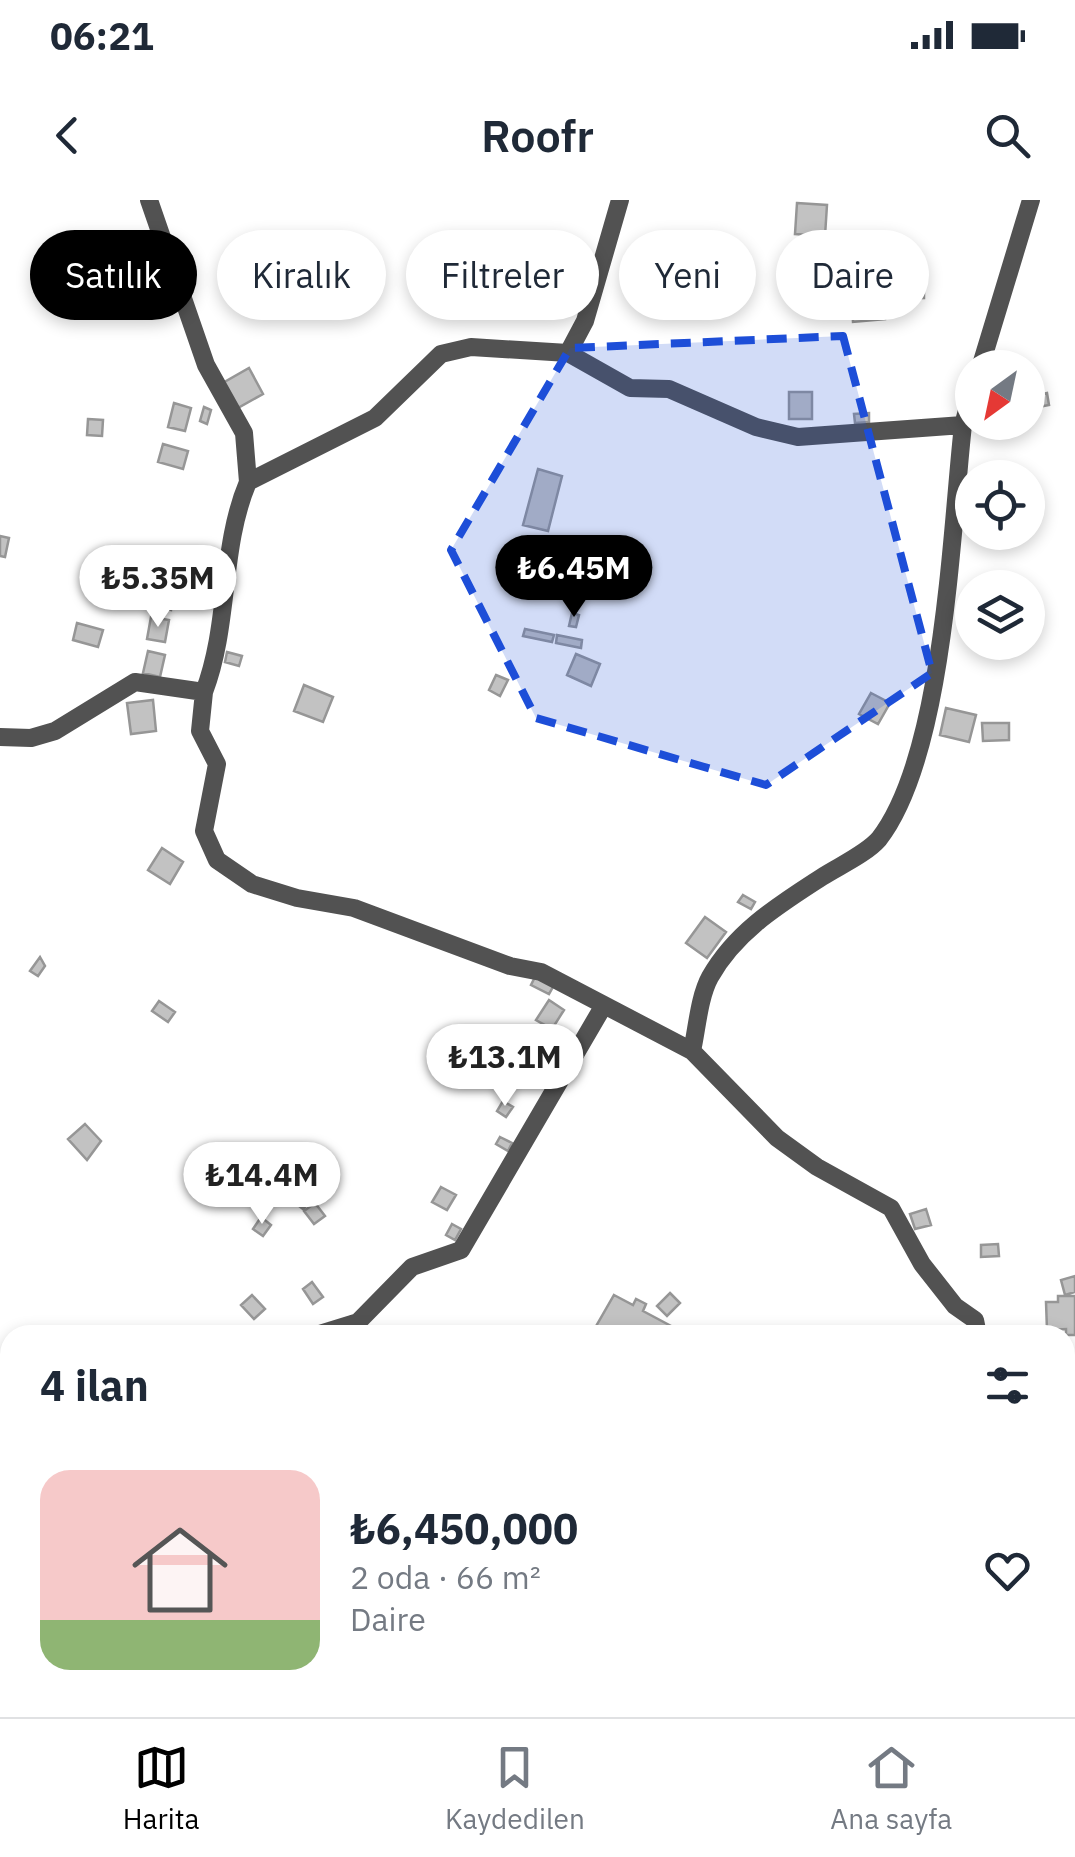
<!DOCTYPE html>
<html lang="tr">
<meta charset="utf-8">
<style>
body{margin:0;font-family:"IBM Plex Sans",sans-serif;background:#f2f2f3;color:#1f2937;height:100vh;display:flex;flex-direction:column;font-size:38px;white-space:nowrap}
*{box-sizing:border-box;margin:0}
p{font-size:32px;color:#747a83}
.icon{flex:none;width:55px;height:55px;fill:none;stroke:currentColor;stroke-width:2;stroke-linecap:round;stroke-linejoin:round}
.map{position:relative;flex:1;overflow:hidden}
.sheet{position:absolute;left:0px;top:1125px;width:1075px;height:392px;display:flex;flex-direction:column;background:#fff;border-radius:30px 30px 0 0;box-shadow:0 5px 15px #0003}
.sheet>*{flex:none}
.top-card{position:absolute;left:30px;top:30px;width:1015px;height:90px;display:flex;gap:20px}
.needle{width:65px;rotate:213deg}
.buttons{position:absolute;left:955px;top:150px;display:grid;gap:20px}
.buttons a{display:grid;place-items:center;width:90px;height:90px;border-radius:50%;background:#fff;box-shadow:0 5px 15px #0003;font-size:50px}
.price{position:absolute;translate:-50% -85px;padding:0 22px;border-radius:35px;background:#fff;color:#222;font-size:32px;line-height:65px;filter:drop-shadow(0 2px 5px #0008)}
.price::after{content:'';position:absolute;left:50%;top:60px;width:30px;height:22px;margin-left:-15px;background:inherit;clip-path:polygon(0 0,100% 0,50% 100%)}
.price.on{background:#000;color:#fff}
ul{padding:0;list-style:none}
li{display:flex;align-items:center;gap:30px;height:250px;padding:0 40px}
li+li{border-top:2px solid #e0e1e3}
li span{display:grid;place-items:center;flex:none;width:280px;height:200px;border-radius:30px;color:#555}
li>.icon{margin-inline-start:auto}
span .icon{width:120px;height:120px;fill:#fffc;stroke-width:1}
li b{font-size:42px}
h2{display:flex;justify-content:space-between;align-items:center;height:120px;padding:0 40px;font-size:42px}
.chip{padding:0 35px;border-radius:45px;background:#fff;box-shadow:0 5px 15px #0003;font-size:35px;line-height:90px}
.chip.on{background:#000;color:#fff}
.status{display:flex;justify-content:space-between;align-items:center;height:70px;padding:0 50px;background:#fff;direction:ltr}
.status svg{height:28px;fill:currentColor}
header{display:flex;justify-content:space-between;align-items:center;height:130px;padding:0 40px;background:#fff;font-size:45px;font-weight:600}
.tab-bar{display:flex;justify-content:space-around;align-items:center;height:140px;border-top:2px solid #e0e1e3;background:#fff;font-size:28px;color:#747a83}
.tab-bar a{display:grid;justify-items:center;gap:5px}
.tab-bar .on{color:#000}
.map>svg:first-child{display:block}
.building{fill:#c2c2c2;stroke:#969696;stroke-width:2.5}
.lines{fill:none;stroke-linecap:round;stroke-linejoin:round}
.path{stroke:#747474;stroke-width:2.5;stroke-dasharray:2.5 5;stroke-linecap:butt}
.street{stroke:#525252;stroke-width:18}
.secondary{stroke:#1f1f1f;stroke-width:20}
.marked{fill:#1d4ed8;fill-opacity:0.2;stroke:#1d4ed8;stroke-width:8;stroke-dasharray:20 12;stroke-linejoin:round}
</style>
<div class="status"><b>06:21</b><svg viewBox="0 0 49 12"><path d="M0 12V9h3v3zM5 12V6h3v6zM10 12V3h3v9zM15 12V0h3v12zM26 1h20v11H26zM47 4h2v5h-2z"/></svg></div>
<header><svg class="icon" aria-label="back" viewBox="0 0 24 24"><path d="M15 5l-7 7 7 7"/></svg>Roofr<svg class="icon" aria-label="search" viewBox="0 0 24 24"><circle cx="10" cy="10" r="6"/><path d="M15 15l6 6"/></svg></header>
<div class="map">
<svg width="1075" height="1517" viewBox="0 0 1075 1517">
<rect width="100%" height="100%" fill="#fff"/>
<path class="building" d="M797,3L827,5L825,36L795,34Z
M338,36L340,42L324,47L322,41Z
M848,40L876,42L875,56L847,54Z
M365,50L375,77L357,83L348,56Z
M812,59H853V76H839V81H812Z
M924,82V98L890,99V83Z
M883,100L885,119L853,122L852,103Z
M249,168L263,194L236,209L221,184Z
M789,192H812V219H789Z
M1047,193L1049,205L1028,209V197Z
M174,203L191,208L185,231L168,227Z
M204,207L211,210L207,224L200,221Z
M869,213V222L855,223L854,214Z
M88,219L103,220L102,236L87,235Z
M163,244L188,251L183,269L158,262Z
M538,269L562,276L548,331L523,325Z
M0,336L9,338L5,357L0,356Z
M151,352L169,355L166,376L147,373Z
M156,385L174,389L171,410L153,406Z
M572,413L579,415L576,427L569,426Z
M151,417L169,420L165,442L147,439Z
M77,423L103,430L98,447L73,440Z
M525,429L554,435L552,442L523,436Z
M557,435L582,440L581,448L556,443Z
M148,451L165,455L160,477L143,473Z
M227,452L242,456L239,466L225,462Z
M576,454L600,464L591,486L567,475Z
M496,475L508,480L500,496L489,490Z
M304,485L333,497L323,522L294,511Z
M871,493L890,503L878,524L859,514Z
M153,500L156,531L131,534L127,503Z
M946,508L976,515L969,542L940,535Z
M982,523H1009V540L983,541Z
M162,648L183,662L170,684L148,670Z
M743,695L755,702L751,709L738,702Z
M705,717L726,732L707,758L686,743Z
M40,757L45,766L38,776L30,771Z
M536,775L554,785L549,794L531,785Z
M549,800L564,810L552,829L536,820Z
M159,801L175,812L168,822L152,811Z
M503,901L513,907L506,917L497,911Z
M85,924L101,941L87,960L68,939Z
M500,937L512,943L508,951L496,944Z
M223,958L226,964L213,970L211,964Z
M441,987L456,995L447,1010L432,1002Z
M305,990L313,998L303,1009L294,1002Z
M315,1003L325,1016L314,1024L304,1011Z
M926,1009L931,1025L915,1029L910,1014Z
M261,1017L271,1025L263,1036L253,1029Z
M452,1024L461,1029L455,1040L446,1035Z
M998,1044L999,1056L981,1057V1045Z
M1075,1076V1092L1065,1095L1061,1080Z
M312,1082L323,1097L313,1104L303,1089Z
M670,1093L680,1103L667,1116L657,1106Z
M252,1095L265,1109L254,1119L241,1105Z
M614,1095L633,1105L636,1099L646,1104L643,1111L671,1126L666,1135H591Z
M1058,1096H1075V1135H1066V1129L1047,1130L1046,1102H1058Z"/>
<g class="lines">
<path class="path" d="M0,1180L10,1185"/>
<path class="street" d="M149,0L206,165L244,233L248,282
M568,153L630,188L669,189L756,227L798,237L963,225C951,333 944,555 879,639C866,654 839,666 822,677C779,705 736,731 710,777C699,797 697,829 692,851
M980,168L1031,0
M963,225L972,192
M204,492L200,531L217,564L204,631L217,660L252,684L297,698L354,708L510,766L541,772L692,851L777,938L817,967L891,1008L922,1064L955,1106L975,1120L978,1135
M0,537L31,538L55,531L135,482L204,492C230,424 220,348 248,282L375,218L441,154L471,147L568,153L585,121L620,0
M316,1135L358,1122L412,1067L461,1050L604,805
M0,1227L10,1224
M952,1517L953,1508"/>
<path class="secondary" d="M1065,1285L1075,1275
M925,1517L930,1508"/>
</g>
<path class="marked" d="M843,136L932,473L766,585L536,518L451,350L570,148Z"/>
</svg>
<div class="buttons">
<a><svg class="needle" viewBox="-14 -14 28 28"><path d="M0-13l5 13h-10z" fill="#e53935"/><path d="M0 13l5-13h-10z" fill="#747a83"/></svg></a>
<a><svg class="icon" aria-label="locate" viewBox="0 0 24 24"><circle cx="12" cy="12" r="6"/><path d="M12 2v4M12 18v4M2 12h4M18 12h4"/></svg></a>
<a><svg class="icon" aria-label="layers" viewBox="0 0 24 24"><path d="M12 4l9 5-9 5-9-5zM3 14l9 5 9-5"/></svg></a>
</div>
<b class="price on" style="left:574px;top:420px">₺6.45M</b>
<b class="price" style="left:158px;top:430px">₺5.35M</b>
<b class="price" style="left:505px;top:909px">₺13.1M</b>
<b class="price" style="left:262px;top:1027px">₺14.4M</b>
<div class="top-card">
<a class="chip on">Satılık</a>
<a class="chip">Kiralık</a>
<a class="chip">Filtreler</a>
<a class="chip">Yeni</a>
<a class="chip">Daire</a>
</div>
<section class="sheet">
<h2>4 ilan<svg class="icon" aria-label="filters" viewBox="0 0 24 24"><path d="M4 7h16M4 17h16"/><circle cx="9" cy="7" r="2"/><circle cx="15" cy="17" r="2"/></svg></h2>
<ul>
<li><span style="background:linear-gradient(#f6c9c9 75%,#8fb573 0)"><svg class="icon" aria-label="home" viewBox="0 0 24 24"><path d="M3 11l9-7 9 7M6 9v11h12V9"/></svg></span><div><b>₺6,450,000</b><p>2 oda · 66 m²</p><p>Daire</p></div><svg class="icon" aria-label="heart" viewBox="0 0 24 24"><path d="M12 20l-8-8c-3-5 5-10 8-4 3-6 11-1 8 4z"/></svg></li>
</ul>
</section>
</div>
<nav class="tab-bar">
<a class="on"><svg class="icon" aria-label="map" viewBox="0 0 24 24"><path d="M3 6l6-2 6 2 6-2v14l-6 2-6-2-6 2zM9 4v14M15 6v14"/></svg>Harita</a>
<a><svg class="icon" aria-label="saved" viewBox="0 0 24 24"><path d="M7 4h10v16l-5-4-5 4z"/></svg>Kaydedilen</a>
<a><svg class="icon" aria-label="home" viewBox="0 0 24 24"><path d="M3 11l9-7 9 7M6 9v11h12V9"/></svg>Ana sayfa</a>
</nav>
